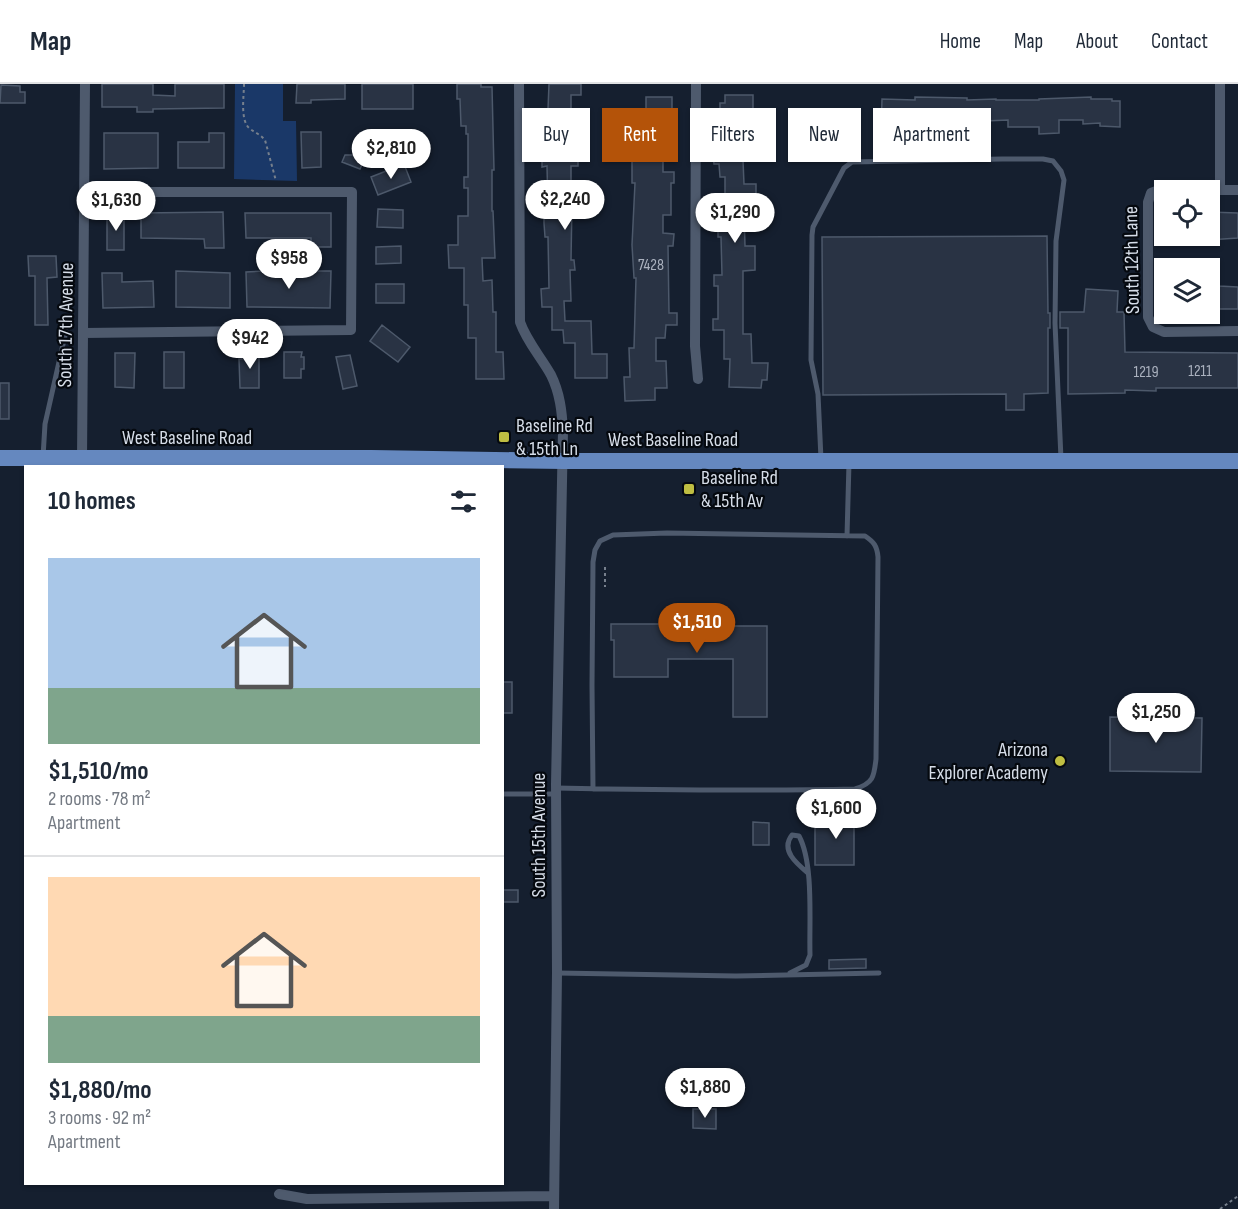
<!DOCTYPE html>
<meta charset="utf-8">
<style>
body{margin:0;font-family:"Sofia Sans Condensed",sans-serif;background:#f6f6f7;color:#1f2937;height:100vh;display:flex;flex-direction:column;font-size:22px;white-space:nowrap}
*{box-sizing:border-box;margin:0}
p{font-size:20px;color:#747a83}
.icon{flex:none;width:33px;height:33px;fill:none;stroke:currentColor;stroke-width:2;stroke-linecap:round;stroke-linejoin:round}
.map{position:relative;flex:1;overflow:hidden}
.side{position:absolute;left:24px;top:381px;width:480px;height:720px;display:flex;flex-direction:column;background:#fff;border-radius:0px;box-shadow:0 2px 4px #0004}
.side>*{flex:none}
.top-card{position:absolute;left:522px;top:24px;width:570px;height:54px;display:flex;gap:12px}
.tools{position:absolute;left:1154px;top:96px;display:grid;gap:12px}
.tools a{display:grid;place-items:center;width:66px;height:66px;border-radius:0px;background:#fff;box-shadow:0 2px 4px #0004;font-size:30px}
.price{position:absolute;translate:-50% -51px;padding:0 14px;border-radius:21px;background:#fff;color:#222;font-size:20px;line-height:39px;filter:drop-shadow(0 2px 3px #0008)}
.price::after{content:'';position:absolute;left:50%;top:36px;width:18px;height:14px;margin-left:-9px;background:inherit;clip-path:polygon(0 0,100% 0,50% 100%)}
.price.current{background:#b45309;color:#fff}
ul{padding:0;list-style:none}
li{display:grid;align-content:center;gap:12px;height:318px;padding:0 24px}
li+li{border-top:2px solid #e0e1e3}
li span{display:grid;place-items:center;height:186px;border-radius:0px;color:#555}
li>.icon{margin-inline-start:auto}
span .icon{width:108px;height:108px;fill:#fffc;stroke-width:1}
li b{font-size:26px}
h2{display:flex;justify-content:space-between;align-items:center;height:72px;padding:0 24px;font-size:26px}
.chip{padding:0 21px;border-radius:0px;background:#fff;box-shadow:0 2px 4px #0004;font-size:21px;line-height:54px}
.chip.current{background:#b45309;color:#fff}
header{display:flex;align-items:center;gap:36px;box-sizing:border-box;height:84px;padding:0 30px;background:#fff;border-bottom:2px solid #e0e1e3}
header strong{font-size:28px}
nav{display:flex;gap:33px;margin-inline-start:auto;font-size:21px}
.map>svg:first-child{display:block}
.green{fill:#1a3868}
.building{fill:#293344;stroke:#4d596b;stroke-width:1.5}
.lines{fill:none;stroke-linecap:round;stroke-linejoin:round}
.path{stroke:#77808d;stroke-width:2;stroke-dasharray:3 3;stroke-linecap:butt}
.service{stroke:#4e5a6d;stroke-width:5}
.minor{stroke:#4e5a6d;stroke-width:10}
.primary{stroke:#6588bf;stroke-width:16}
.poi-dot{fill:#bfbe42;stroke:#05090f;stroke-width:2}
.labels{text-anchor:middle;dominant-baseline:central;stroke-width:4.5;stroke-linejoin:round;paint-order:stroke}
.number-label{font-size:16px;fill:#abb2bf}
.street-label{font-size:20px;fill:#d6dde8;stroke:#05090f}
.poi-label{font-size:20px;fill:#d6dde8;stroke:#05090f;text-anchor:start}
</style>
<header>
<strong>Map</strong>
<nav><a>Home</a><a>Map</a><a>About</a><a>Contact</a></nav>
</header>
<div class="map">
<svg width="1238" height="1125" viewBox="0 0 1238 1125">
<rect width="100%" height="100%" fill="#151f2f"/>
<path class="green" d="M235,0H283V37H296L297,97L234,95Z"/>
<path class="building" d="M102,0H153V11L175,12V0H224V24L153,25V28H137V23H102Z
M297,0H345V15L311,16V19H296Z
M362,0H413V25H362Z
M457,0H481V3H492L494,86H492V127H493L495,174H482L483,197L492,196L493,228H496V268H503L504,295H476V254H468V221H464V184H449L448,161H458V132H468V104H464V93H468V50H466V42H461L460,15H457Z
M549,0H581V11H571V39H575L574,62H578V82H571V108H575V119H572L571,176H574L575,186H570L571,217H564L565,237H591L592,270H607V294H575V259H564L563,246H552V223H542L541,205L549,204L548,153H545L544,139V126H548L547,82L542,83V70H554V50H547Z
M1,1L20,2V8H25V19H0Z
M725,11H753V36H739L738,69H741V76H743L744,100H756V125H744L745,162H755V186L743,187V250H751L752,279H768L767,296H762L761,304L729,303L730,275H724V246H713V235H718V202H714V191H722L721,153H718V140H712V129H714V112H725V93H720L719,80H714L713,69H716V40H720V19H725Z
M646,13H672V27H676V38H673V55H663V88H674V99H671V131H663V149L674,150L673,162H668L669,229H677V241H666L665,254H656V277H666L667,304H655V316L625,317L624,293H630L629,264H634L636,194H634L632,161L635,99H632V75H638V49H643V42H646Z
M915,13L967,14V16L996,15V16H1039V15L1091,13V15H1112V17H1120V43L1100,42V39L1083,40V36H1059V49L1039,50V43H1008V36L985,37V40L967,41V49L936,50V53H914V50L881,49L882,15L915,16Z
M301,48H321V83L302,84Z
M104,49H158V84L104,85Z
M209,49H224V84H178V58H209Z
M363,49L374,53L360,85L342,78L345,71H363Z
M404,80L411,98L378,111L371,93Z
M378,125L403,126V144L377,143Z
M223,128L224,164H205L204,155L141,154V129Z
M1209,128L1238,129V154L1209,156Z
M107,129H124V166H107Z
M245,129H331V163H311V154H246Z
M1047,152L1048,229H1050V244H1048V309L1024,310V326H1006V310L823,311L822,153Z
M401,162V179L376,180V163Z
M28,172H56L57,193L47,194L48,241H35V192H29Z
M1218,186L1219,202L1238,203V225H1219V227H1209V187Z
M176,187L230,189V224L176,223Z
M265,187V189H311V187H331L330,224L247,223L246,188Z
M102,189H122V198L153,197L154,223L103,224Z
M376,200H404V219H376Z
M1086,205L1118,207L1117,228H1124L1125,268L1238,269V304H1156V307L1125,306V309L1068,310V244H1060V228H1084Z
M382,241L410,263L398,278L370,257Z
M247,267H259V304H240L239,275H242V270H247Z
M164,268H184V304H164Z
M284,268H302L301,273H304V285H301V294H284Z
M115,269H135L134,304L115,303Z
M350,271L357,302L343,305L336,273Z
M0,299H9V335H0Z
M676,524H687L696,532V542H767V633H733V575H668V593H614V556H611V540H668V533Z
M502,598H512V629H502Z
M1110,633L1202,634L1201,688L1110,687Z
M832,727H854V781H815V739H832Z
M753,738L769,739V761H753Z
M502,806H518V818H502Z
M866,875V884L829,885V876Z
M693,1025H716V1045L693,1044Z"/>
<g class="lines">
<path class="path" d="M244,0C244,12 240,35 249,44C255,49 260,50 265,56L276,97
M605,483V503
M1220,1125L1238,1112"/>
<path class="service" d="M43,373L45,340L66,247
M821,375L818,310L811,276L812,151L813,143L844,84L852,78L1002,75H1043L1053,77L1061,87L1064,96L1056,157L1055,239L1061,375
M847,452L849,379
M556,704C656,706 756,707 855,705C874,699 874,692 876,675L878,473C877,462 874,458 865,452L667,449L613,451L600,457L595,466L593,478L592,601L593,705
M502,710H556
M557,889L736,892L879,889
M790,889L806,881L810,871C809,838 814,780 799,752L792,751C780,766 797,780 808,789"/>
<path class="minor" d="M519,0L520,238C527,258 541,273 551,291C560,309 562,328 563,347L556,700L557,889L554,1125
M696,0L695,262L698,295
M1220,0V106
M1238,106H1159L1151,109L1148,118V233L1153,243L1164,248L1238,247
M84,249L351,246L352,108H85
M82,375L85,0
M279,1110L307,1115L554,1112"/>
<path class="primary" d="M0,374H372L564,377H1238"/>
</g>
<g class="poi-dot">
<rect x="498" y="347" width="12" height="12" rx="3"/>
<rect x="683" y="399" width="12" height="12" rx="3"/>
<circle cx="1060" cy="677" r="6"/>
</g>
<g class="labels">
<g class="number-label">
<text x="651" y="181">7428</text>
<text x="1200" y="287">1211</text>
<text x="1146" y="288">1219</text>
</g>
<g class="street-label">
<text transform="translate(1132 176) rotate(-91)">South 12th Lane</text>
<text transform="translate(66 241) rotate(-89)">South 17th Avenue</text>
<text x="187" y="354">West Baseline Road</text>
<text x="673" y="356">West Baseline Road</text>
<text transform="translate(539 751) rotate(-90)">South 15th Avenue</text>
</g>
<g class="poi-label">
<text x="516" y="342">Baseline Rd<tspan x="516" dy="23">&amp; 15th Ln</tspan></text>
<text x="701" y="394">Baseline Rd<tspan x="701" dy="23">&amp; 15th Av</tspan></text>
<text x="1048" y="666" text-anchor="end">Arizona<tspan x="1048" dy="23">Explorer Academy</tspan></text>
</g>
</g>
</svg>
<div class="tools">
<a><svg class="icon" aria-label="locate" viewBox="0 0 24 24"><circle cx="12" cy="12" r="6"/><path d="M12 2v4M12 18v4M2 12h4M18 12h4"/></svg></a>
<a><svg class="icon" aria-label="layers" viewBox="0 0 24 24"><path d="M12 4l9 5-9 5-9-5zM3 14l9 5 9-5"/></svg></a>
</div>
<b class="price" style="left:391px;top:96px">$2,810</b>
<b class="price" style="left:565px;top:147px">$2,240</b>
<b class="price" style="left:116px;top:148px">$1,630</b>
<b class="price" style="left:735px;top:160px">$1,290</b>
<b class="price" style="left:289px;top:206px">$958</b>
<b class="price" style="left:250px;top:286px">$942</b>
<b class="price current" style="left:697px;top:570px">$1,510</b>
<b class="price" style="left:1156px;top:660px">$1,250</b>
<b class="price" style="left:836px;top:756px">$1,600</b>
<b class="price" style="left:705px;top:1035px">$1,880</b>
<div class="top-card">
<a class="chip">Buy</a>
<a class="chip current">Rent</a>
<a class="chip">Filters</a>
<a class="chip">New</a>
<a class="chip">Apartment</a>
</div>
<section class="side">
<h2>10 homes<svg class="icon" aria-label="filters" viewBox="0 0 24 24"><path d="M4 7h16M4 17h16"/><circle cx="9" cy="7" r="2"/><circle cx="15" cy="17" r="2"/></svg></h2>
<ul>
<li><span style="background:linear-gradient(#a9c7e8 70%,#7fa58c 0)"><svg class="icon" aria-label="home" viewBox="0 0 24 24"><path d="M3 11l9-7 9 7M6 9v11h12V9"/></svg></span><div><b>$1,510/mo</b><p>2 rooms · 78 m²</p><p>Apartment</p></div></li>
<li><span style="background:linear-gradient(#ffd9b3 75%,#7fa58c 0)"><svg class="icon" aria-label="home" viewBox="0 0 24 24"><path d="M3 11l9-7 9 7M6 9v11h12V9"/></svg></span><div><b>$1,880/mo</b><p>3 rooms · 92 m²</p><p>Apartment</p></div></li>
</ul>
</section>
</div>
